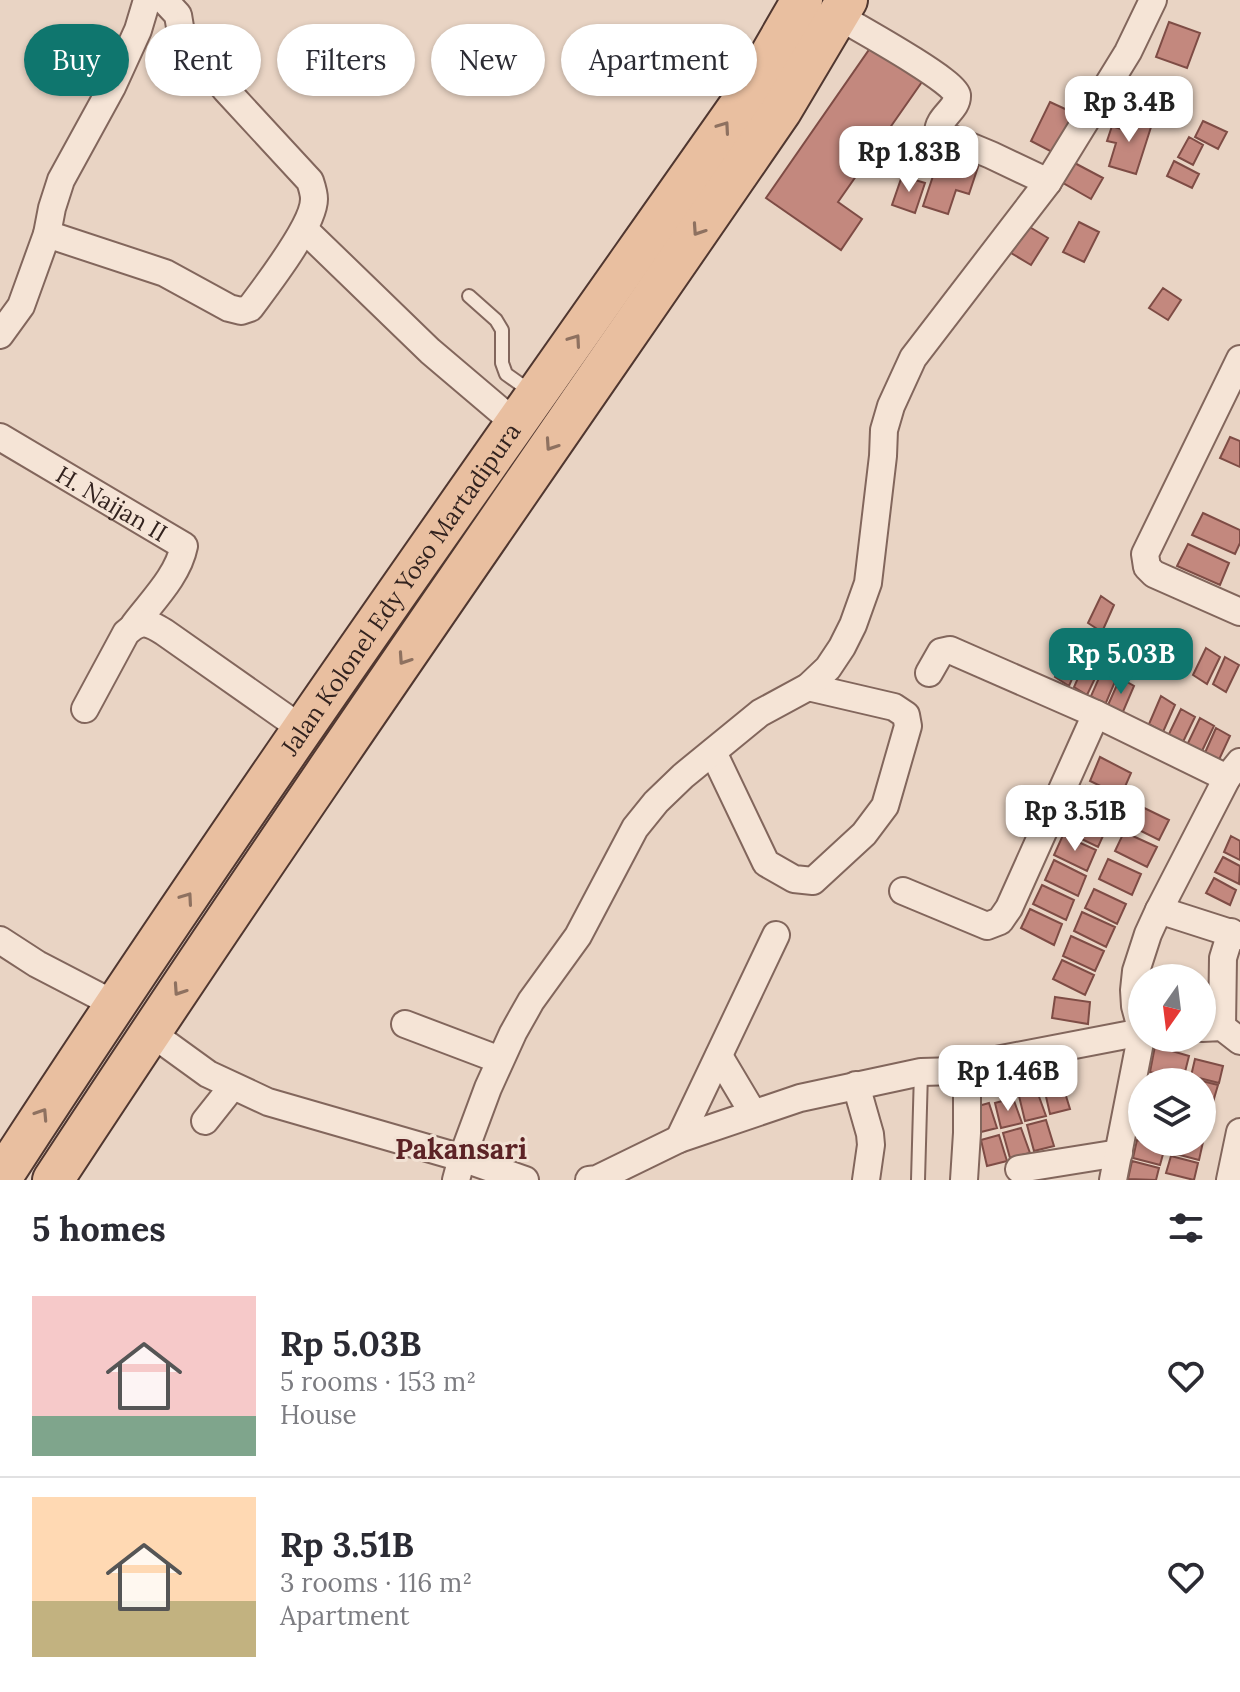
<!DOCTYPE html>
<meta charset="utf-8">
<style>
body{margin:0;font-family:Lora,serif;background:#f7f7f7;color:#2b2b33;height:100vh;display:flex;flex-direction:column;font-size:30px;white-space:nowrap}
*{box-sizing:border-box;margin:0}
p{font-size:26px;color:#7c7c81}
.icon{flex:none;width:44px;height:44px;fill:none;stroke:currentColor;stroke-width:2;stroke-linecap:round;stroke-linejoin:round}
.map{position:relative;height:1180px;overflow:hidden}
.panel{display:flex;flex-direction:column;background:#fff;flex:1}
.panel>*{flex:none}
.guide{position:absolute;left:24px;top:24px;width:800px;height:72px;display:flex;gap:16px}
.needle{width:52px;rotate:194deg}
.fabs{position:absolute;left:1128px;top:964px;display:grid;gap:16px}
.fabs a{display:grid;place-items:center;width:88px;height:88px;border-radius:50%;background:#fff;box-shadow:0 2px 6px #0004;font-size:40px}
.price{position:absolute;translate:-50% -68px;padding:0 18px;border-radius:16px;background:#fff;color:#222;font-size:26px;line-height:52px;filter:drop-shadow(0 2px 4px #0008)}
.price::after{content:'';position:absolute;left:50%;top:48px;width:24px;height:18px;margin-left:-12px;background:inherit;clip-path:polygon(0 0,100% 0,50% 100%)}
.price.active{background:#0f766e;color:#fff}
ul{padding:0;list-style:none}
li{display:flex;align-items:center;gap:24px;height:200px;padding:0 32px}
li+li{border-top:2px solid #e1e1e2}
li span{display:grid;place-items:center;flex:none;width:224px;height:160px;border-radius:0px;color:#555}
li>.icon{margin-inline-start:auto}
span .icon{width:96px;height:96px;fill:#fffc;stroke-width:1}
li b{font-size:34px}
h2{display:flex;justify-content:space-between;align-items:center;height:96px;padding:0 32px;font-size:34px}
.pill{padding:0 28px;border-radius:36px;background:#fff;box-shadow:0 2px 6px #0004;font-size:28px;line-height:72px}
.pill.active{background:#0f766e;color:#fff}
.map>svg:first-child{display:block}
.building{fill:#c3887e;stroke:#7e4c45;stroke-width:2}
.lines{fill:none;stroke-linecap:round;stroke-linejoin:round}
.lane-casing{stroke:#82665c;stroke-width:16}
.street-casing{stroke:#82665c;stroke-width:30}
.primary-casing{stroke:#503730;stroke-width:44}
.lane{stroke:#f5e4d6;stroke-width:12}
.street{stroke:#f5e4d6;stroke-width:26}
.primary{stroke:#e9bfa0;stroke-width:40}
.oneway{stroke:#8e7160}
.labels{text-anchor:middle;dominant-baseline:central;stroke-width:6;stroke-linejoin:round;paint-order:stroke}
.street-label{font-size:24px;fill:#33231f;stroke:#f1e1d3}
.quarter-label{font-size:28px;font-weight:bold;fill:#5c2326;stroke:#f1e1d3}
</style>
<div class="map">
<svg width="1240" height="1180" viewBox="0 0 1240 1180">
<rect width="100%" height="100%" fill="#e9d4c4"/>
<path class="building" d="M1169,22L1200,33L1187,68L1156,57Z
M873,44L924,79L838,202L862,219L841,250L766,198Z
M1139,81L1169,99L1155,124L1124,106Z
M1050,102L1076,114L1054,153L1031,141Z
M1125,115L1152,124L1136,174L1109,166L1116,143L1107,141L1112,126L1121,129Z
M1203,121L1227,132L1218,149L1195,137Z
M920,135L939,145L924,173L905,163Z
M1189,137L1203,145L1193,165L1178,157Z
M940,155L978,167L969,194L956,190L948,214L923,206Z
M1069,160L1103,178L1091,199L1058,180Z
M1174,161L1199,174L1192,188L1167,176Z
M902,176L925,183L915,213L892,205Z
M1079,222L1099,232L1084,262L1063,252Z
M1023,223L1048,238L1031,265L1006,250Z
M1163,288L1181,300L1168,320L1149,308Z
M1230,437L1240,441V467L1220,458Z
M1203,513L1240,530V543L1235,554L1192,535Z
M1188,544L1229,563L1220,585L1177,566Z
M1101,596L1114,605L1102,632L1088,623Z
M1206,648L1220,657L1207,684L1193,675Z
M1068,650L1081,658L1069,686L1055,677Z
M1225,657L1239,665L1226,692L1213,684Z
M1086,660L1100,668L1087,695L1074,687Z
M1103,669L1117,677L1105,705L1091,696Z
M1120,678L1134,686L1122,714L1108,705Z
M1161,696L1175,705L1163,732L1149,724Z
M1181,709L1195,717L1182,744L1168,736Z
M1200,718L1214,726L1201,753L1187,745Z
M1216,728L1230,736L1217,764L1204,755Z
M1100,757L1131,773L1121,796L1090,781Z
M1086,786L1119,801L1110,822L1077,805Z
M1136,804L1169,820L1159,840L1127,824Z
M1074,812L1107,827L1098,847L1065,831Z
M1124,832L1157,847L1147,867L1115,851Z
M1063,835L1096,850L1087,871L1054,855Z
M1231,836L1240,841V860L1224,852Z
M1223,857L1240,866L1239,884L1215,872Z
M1108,859L1141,874L1132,895L1099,879Z
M1054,860L1086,876L1078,896L1045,880Z
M1214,878L1236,890L1230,905L1206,893Z
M1042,885L1074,900L1066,920L1033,904Z
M1094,889L1126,904L1117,924L1085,908Z
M1030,909L1062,924L1054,945L1021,928Z
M1082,912L1115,927L1106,947L1074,931Z
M1071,936L1104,951L1095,971L1063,956Z
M1062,960L1094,975L1085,995L1053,979Z
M1055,997L1090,1002L1088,1024L1052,1018Z
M1155,1046L1189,1056L1183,1080L1150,1072Z
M1195,1059L1223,1066L1219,1083L1191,1076Z
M1190,1078L1218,1085L1213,1102L1202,1100V1082H1189Z
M1062,1083L1070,1109L1050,1114L1044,1088Z
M1037,1091L1046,1116L1025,1121L1019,1096Z
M1013,1098L1022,1123L1001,1128L995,1103Z
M1202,1101L1213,1104L1209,1121L1202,1119Z
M989,1103L997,1128L977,1133L971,1108Z
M1046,1120L1054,1146L1034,1151L1027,1125Z
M1021,1128L1030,1153L1010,1158L1003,1133Z
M999,1135L1007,1161L987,1166L981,1140Z
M1137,1140L1165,1147L1160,1165L1133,1158Z
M1174,1142H1203L1199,1160L1172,1153Z
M1171,1156L1198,1163L1194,1180L1166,1173Z
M1132,1161L1159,1168L1156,1180L1128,1179Z"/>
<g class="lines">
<g class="lane-casing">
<path id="lane" d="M469,296L496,320L502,330V363L506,374L530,391
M918,1180L921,1072"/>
</g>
<g class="street-casing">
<g id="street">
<path d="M838,16C855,26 955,81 957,95C958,110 938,116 938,133L991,155L1048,182"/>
<path d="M305,230L430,351L516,424"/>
<path d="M47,234L165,273L229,308L241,311L250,308C267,285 314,225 314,199C314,193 312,187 310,181L226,90L194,51L181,33L178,15L164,0"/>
<path d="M0,335L21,306L47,234L52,208L61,180L112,87L138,30L147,0"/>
<path d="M1240,359L1145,554L1147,567L1154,574L1240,612"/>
<path id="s1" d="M0,437L184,546C178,576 152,601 134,625"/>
<path d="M929,673L941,652L950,650L1096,714L1227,778"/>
<path d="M85,709L126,633C141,619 148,622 164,632L302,729"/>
<path d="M713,752L766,863L794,879L813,881L864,834L885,806L908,726L906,715L894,707L808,687"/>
<path d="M903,891L987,926L1000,921L1009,908L1096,714"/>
<path d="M1159,910L1240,936"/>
<path d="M0,940L37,964L114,1004"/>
<path d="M405,1024L500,1060"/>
<path d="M1222,1027L1223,958L1231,932"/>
<path d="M1202,1028L1222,1027L1240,1041"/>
<path d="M150,1032L208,1074L268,1102L462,1158L525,1180"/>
<path d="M719,1056L753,1113"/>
<path d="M991,1061L1142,1032"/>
<path d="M856,1085L870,1134L871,1145L866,1180"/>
<path d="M205,1121L232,1087"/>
<path d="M679,1139L776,935"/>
<path d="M1019,1169L1119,1153"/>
<path d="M456,1180L462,1158L488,1088L513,1033L531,1001L578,936L635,828L656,802L683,776L760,713L808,687L828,668L842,647L853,625L868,583L883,456L884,430L891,406L913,358L1048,182L1128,52L1153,0"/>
<path d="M589,1180L597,1179L679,1139L800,1098L921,1072L958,1071L965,1078L967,1097V1133L964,1180"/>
<path d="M1113,1180L1142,1032L1135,1006L1134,990L1136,971L1148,934L1159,910L1227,778L1240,762"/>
<path d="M1230,1180L1240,1132"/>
</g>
</g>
<g class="primary-casing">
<g id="primary">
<path id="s2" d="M0,1180C240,810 496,452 749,92L802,0"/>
<path d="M53,1180C289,820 537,466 781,111L847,0"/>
</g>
</g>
<use href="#lane" class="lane"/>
<use href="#street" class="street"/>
<use href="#primary" class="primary"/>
</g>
<defs><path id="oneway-chevron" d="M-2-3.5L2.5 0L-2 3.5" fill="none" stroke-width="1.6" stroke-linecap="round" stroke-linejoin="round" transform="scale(2)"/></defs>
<g class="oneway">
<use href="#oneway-chevron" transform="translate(724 127) rotate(-55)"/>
<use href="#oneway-chevron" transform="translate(698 230) rotate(124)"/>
<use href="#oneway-chevron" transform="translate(575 340) rotate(-55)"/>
<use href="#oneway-chevron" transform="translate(551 445) rotate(124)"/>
<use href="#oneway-chevron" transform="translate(404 659) rotate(124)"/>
<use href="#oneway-chevron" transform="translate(187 898) rotate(-55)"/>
<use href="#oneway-chevron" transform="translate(179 990) rotate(124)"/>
<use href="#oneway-chevron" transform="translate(42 1114) rotate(-57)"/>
</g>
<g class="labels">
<g class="street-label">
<text stroke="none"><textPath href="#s1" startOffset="130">H. Naijan II</textPath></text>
<text stroke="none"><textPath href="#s2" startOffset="714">Jalan Kolonel Edy Yoso Martadipura</textPath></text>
</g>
<g class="quarter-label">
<text x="461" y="1149">Pakansari</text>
</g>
</g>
</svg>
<div class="fabs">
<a><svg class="needle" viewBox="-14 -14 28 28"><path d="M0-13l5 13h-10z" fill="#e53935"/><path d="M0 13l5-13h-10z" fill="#7c7c81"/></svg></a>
<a><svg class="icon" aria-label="layers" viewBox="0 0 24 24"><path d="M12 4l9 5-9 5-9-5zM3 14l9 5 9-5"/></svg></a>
</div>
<b class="price" style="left:1129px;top:144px">Rp 3.4B</b>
<b class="price" style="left:909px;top:194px">Rp 1.83B</b>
<b class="price active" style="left:1121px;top:696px">Rp 5.03B</b>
<b class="price" style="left:1075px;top:853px">Rp 3.51B</b>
<b class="price" style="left:1008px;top:1113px">Rp 1.46B</b>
<div class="guide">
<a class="pill active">Buy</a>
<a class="pill">Rent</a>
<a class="pill">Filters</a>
<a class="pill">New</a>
<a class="pill">Apartment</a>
</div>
</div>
<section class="panel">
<h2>5 homes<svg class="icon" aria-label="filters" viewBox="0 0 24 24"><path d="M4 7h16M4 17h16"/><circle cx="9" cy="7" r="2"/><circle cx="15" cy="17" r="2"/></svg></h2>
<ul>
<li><span style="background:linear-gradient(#f6c9c9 75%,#7fa58c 0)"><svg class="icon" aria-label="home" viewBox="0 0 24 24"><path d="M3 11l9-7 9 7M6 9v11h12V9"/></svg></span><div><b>Rp 5.03B</b><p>5 rooms · 153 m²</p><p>House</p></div><svg class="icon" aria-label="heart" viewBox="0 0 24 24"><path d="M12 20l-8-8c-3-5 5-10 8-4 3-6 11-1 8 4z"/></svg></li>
<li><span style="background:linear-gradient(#ffd9b3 65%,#c2b280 0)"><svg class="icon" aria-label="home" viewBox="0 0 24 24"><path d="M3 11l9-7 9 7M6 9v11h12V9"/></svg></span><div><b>Rp 3.51B</b><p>3 rooms · 116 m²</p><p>Apartment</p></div><svg class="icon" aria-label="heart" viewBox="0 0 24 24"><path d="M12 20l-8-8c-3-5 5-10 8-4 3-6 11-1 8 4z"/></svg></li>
</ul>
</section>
